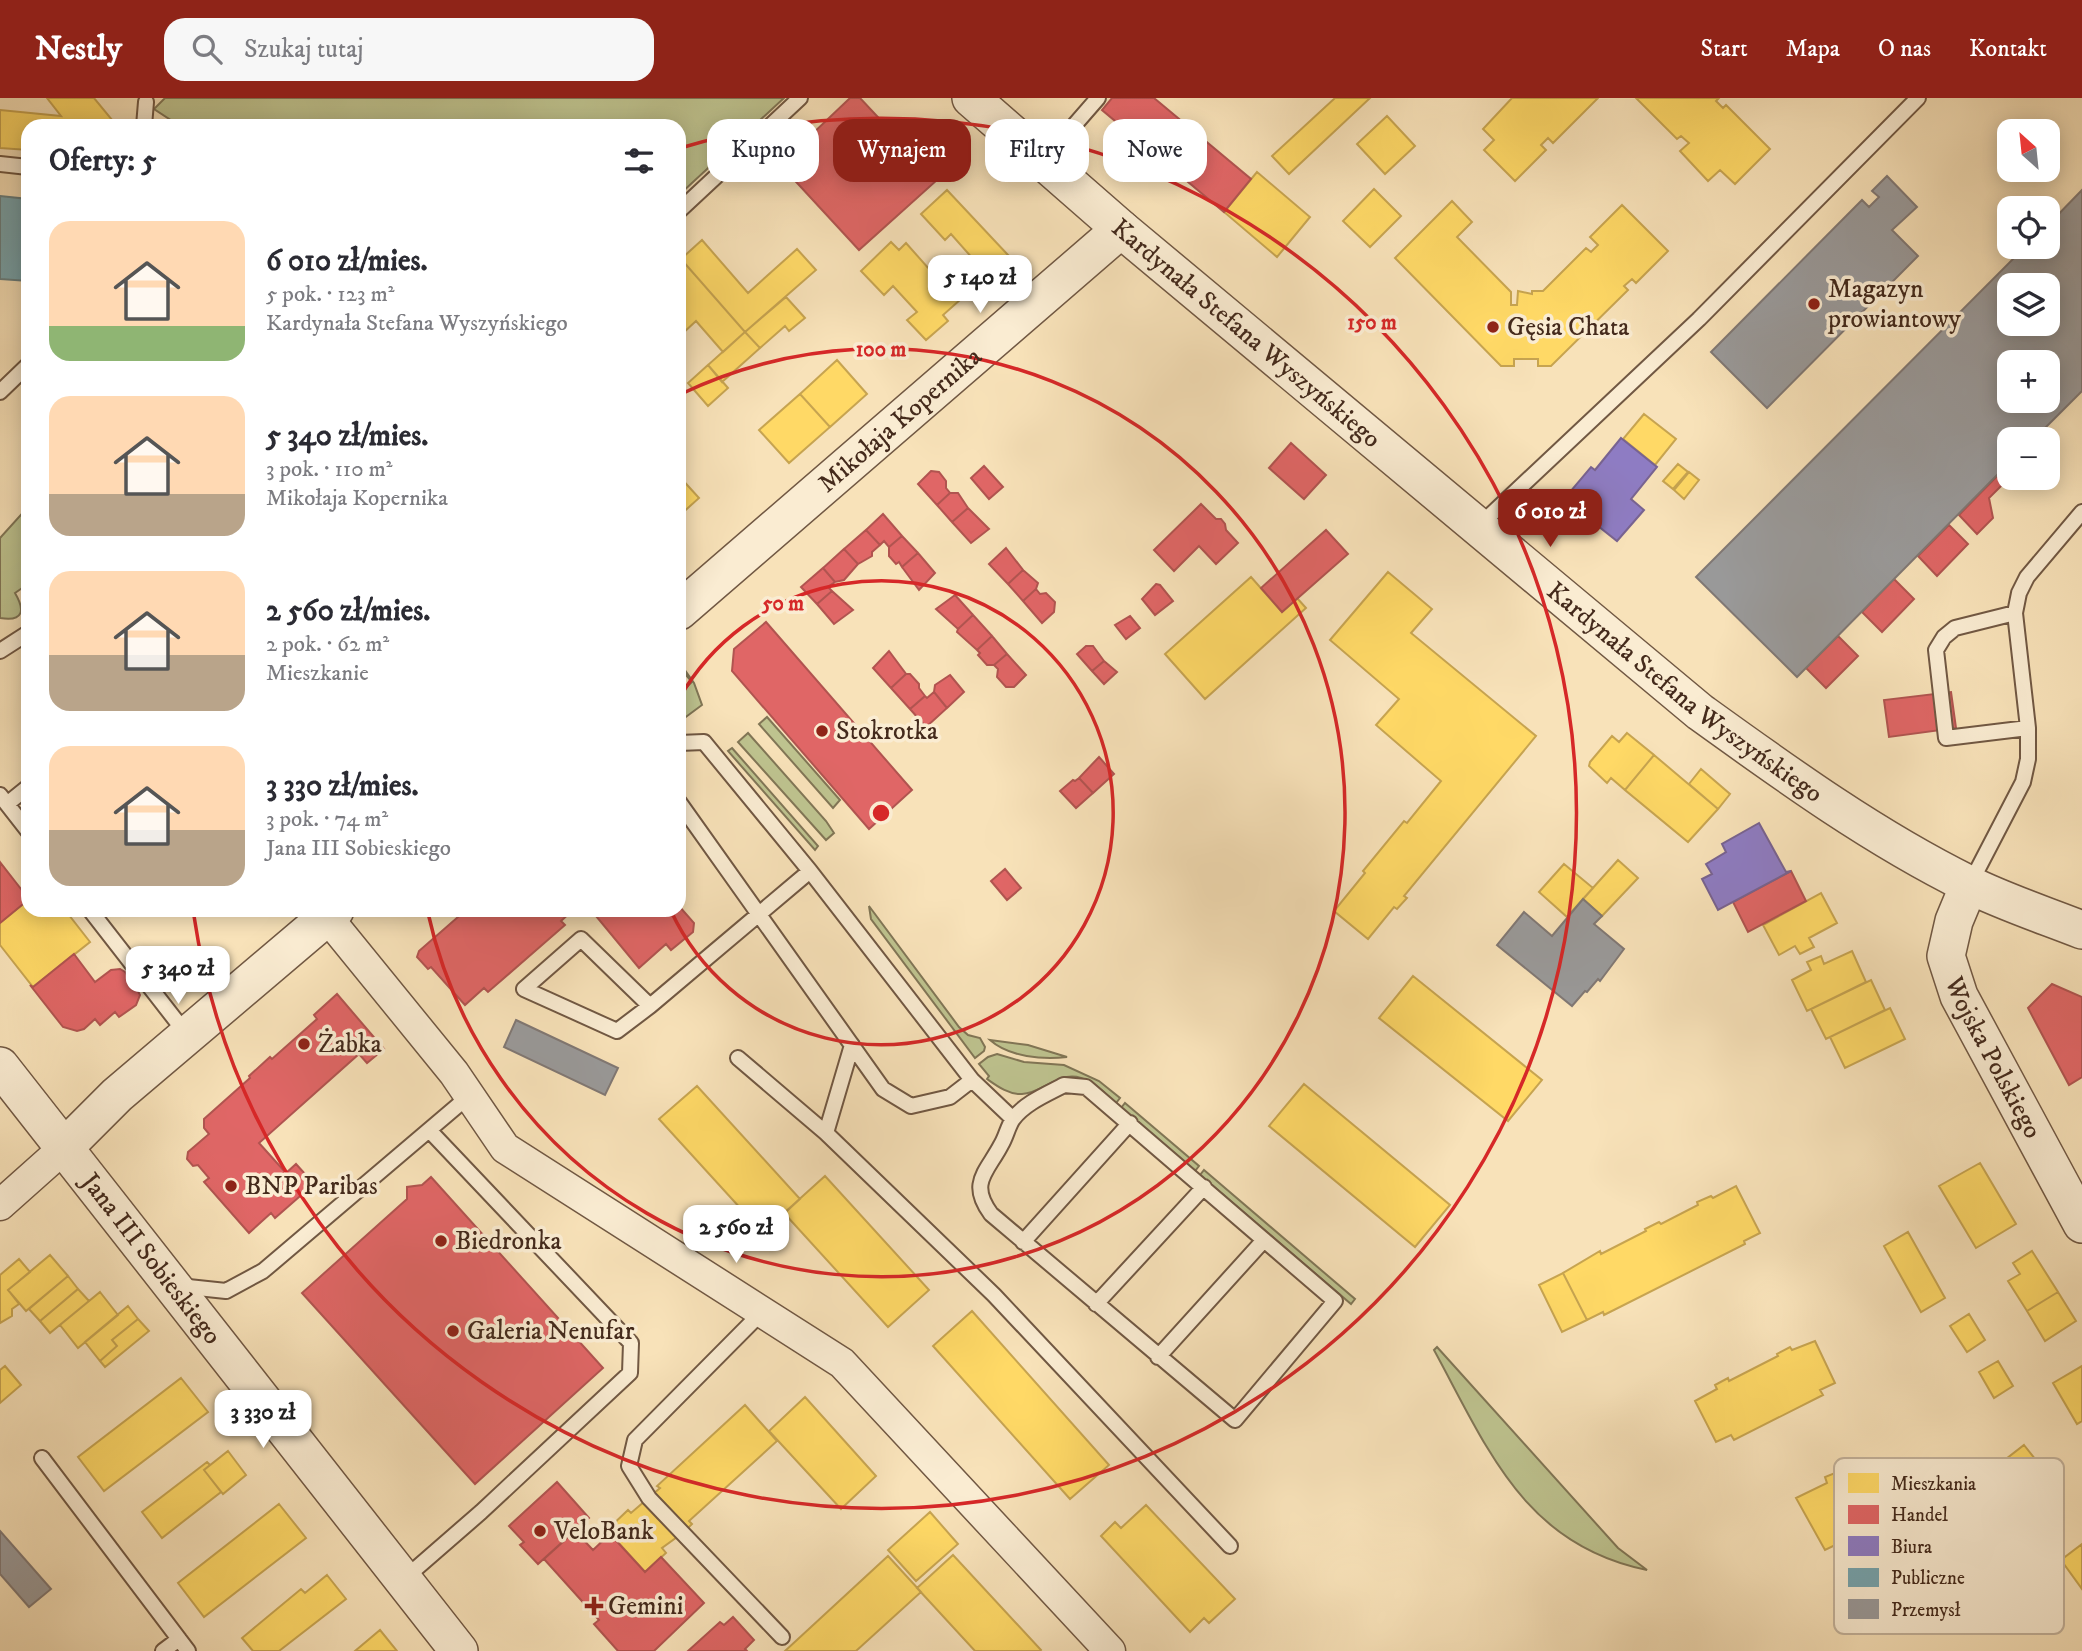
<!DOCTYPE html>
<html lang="pl">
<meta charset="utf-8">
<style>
body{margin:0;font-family:"IM FELL DW Pica",serif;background:#f7f7f7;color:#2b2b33;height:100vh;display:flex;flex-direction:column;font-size:26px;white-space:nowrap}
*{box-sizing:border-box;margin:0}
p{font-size:23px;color:#7c7c81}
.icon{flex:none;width:38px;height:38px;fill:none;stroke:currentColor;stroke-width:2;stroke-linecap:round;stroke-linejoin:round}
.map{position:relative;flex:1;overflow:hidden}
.panel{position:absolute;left:21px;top:21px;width:665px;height:798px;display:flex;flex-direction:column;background:#fff;border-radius:21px;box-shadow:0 4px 18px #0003}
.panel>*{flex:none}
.top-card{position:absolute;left:707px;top:21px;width:665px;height:63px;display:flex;gap:14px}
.needle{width:46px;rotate:333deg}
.controls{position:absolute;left:1997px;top:21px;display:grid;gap:14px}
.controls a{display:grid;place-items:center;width:63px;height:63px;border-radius:14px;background:#fff;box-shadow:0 4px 18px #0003;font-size:35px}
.price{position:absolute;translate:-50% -60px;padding:0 16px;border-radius:14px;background:#fff;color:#222;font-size:23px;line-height:46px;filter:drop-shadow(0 2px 4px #0008)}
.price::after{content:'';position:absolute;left:50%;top:42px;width:21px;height:16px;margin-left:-10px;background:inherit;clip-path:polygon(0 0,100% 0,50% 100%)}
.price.current{background:#8f2418;color:#fff}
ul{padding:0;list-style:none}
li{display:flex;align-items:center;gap:21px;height:175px;padding:0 28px}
li span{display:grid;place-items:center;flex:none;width:196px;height:140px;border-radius:21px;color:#555}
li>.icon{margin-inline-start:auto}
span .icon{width:84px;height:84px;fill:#fffc;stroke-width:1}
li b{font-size:30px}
h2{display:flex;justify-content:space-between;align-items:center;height:84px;padding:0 28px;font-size:30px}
.pill{padding:0 24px;border-radius:21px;background:#fff;box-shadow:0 4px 18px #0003;font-size:24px;line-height:63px}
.pill.current{background:#8f2418;color:#fff}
header{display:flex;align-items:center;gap:42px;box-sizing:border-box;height:98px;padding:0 35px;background:#8f2418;color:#fff}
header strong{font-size:33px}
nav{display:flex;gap:38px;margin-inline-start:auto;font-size:24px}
.search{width:490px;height:63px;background:#f7f7f7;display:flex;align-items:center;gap:18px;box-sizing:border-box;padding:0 24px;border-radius:21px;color:#7c7c81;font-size:26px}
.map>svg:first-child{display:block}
.green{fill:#bec38f;stroke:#817656;stroke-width:2}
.homes{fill:#ffd966;stroke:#c7a450;stroke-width:2}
.shops{fill:#e06666;stroke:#b15450;stroke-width:2}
.offices{fill:#8e7cc3;stroke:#786391;stroke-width:2}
.public{fill:#76a5af;stroke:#678083;stroke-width:2}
.industry{fill:#999;stroke:#807874;stroke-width:2;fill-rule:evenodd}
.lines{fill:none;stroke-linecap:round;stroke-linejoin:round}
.service-casing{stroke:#715843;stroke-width:18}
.minor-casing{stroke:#715843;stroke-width:33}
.tertiary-casing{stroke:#715843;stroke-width:40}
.service{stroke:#faecd2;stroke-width:14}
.minor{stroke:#faecd2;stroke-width:30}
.tertiary{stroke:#faecd2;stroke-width:37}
.ring{fill:none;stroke:#d62828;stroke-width:3.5}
.poi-dot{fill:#8f2418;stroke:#faecd2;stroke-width:2.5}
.labels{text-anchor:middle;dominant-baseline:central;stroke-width:7;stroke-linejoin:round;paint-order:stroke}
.poi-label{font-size:26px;fill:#442a1c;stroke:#faecd2;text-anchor:start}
.street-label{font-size:26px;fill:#442a1c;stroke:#faecd2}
.key{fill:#faecd2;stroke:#c3b29b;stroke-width:2}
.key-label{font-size:19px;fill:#442a1c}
.centre{fill:#d62828;stroke:#faecd2;stroke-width:3.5}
.ring-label{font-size:21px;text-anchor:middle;font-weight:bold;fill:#d62828;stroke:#faecd2;stroke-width:7;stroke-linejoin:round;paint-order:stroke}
</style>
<header>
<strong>Nestly</strong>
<div class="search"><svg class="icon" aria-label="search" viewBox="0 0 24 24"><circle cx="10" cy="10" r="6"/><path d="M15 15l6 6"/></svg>Szukaj tutaj</div>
<nav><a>Start</a><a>Mapa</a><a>O nas</a><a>Kontakt</a></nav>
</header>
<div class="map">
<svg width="2082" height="1553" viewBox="0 0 2082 1553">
<rect width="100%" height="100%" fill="#f8e2b9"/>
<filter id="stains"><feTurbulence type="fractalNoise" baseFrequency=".00286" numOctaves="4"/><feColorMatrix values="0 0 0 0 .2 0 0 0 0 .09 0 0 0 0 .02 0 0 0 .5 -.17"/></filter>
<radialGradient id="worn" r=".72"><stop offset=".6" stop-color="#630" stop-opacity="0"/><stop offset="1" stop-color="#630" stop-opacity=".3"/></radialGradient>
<path class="green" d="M165,0H784L679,97V28H180L154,11Z
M28,409V486L15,495C25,512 24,524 0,520V440Z
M682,568L694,585L702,607L679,624V596L692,584L680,570Z
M767,619L840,702L833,710L759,626Z
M748,635L826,723L834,735L826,742L738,644Z
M732,650L818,748L815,752L728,653Z
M869,808L959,929L968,937L980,940L985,949L984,953L975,960L871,821Z
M990,942L1028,947L1067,959C1043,962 1009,959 990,942Z
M997,956L1024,964L1064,967L1099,983L1120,1000L1116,1005C1108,999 1100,989 1090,984C1062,967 1046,995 1022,996C1009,997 997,988 987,981L989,978L979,966L988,959Z
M1125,1005L1199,1068L1195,1073L1121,1010Z
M1204,1072L1355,1201L1351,1206L1200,1077Z
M1437,1249L1618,1450L1647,1472C1524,1447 1488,1351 1434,1252Z"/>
<path class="homes" d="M47,0H94L113,23V28H28V52L0,50V12L61,18Z
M1335,0H1370L1289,76L1272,58Z
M1512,0H1598L1553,45L1548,40L1541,47L1546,52L1515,83L1484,52L1494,42L1483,31Z
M1636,0H1719L1716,3L1723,10L1726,7L1770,51L1735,86L1720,72L1708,83L1680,53L1689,45L1681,38L1677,41Z
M1387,18L1415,48L1385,76L1357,46Z
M1257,74L1310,119L1277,159L1224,114Z
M1374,91L1401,118L1370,149L1343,123Z
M947,92L1008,157L982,181L985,184L974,195L970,193L943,217L948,223L926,242L907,222L917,214L893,188L884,197L861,173L891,144L899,152L906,145L937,180L946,171L954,180L974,162L951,136L945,142L921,116Z
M1452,103L1472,124L1457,139L1511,194V207H1517L1518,193L1532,196V193H1543L1586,150L1591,154L1598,147L1590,139L1622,107L1668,153L1636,185L1632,181L1624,188L1628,192L1551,268H1538V261H1514V268H1501L1395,160Z
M702,142L748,195L797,151L816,172L745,234L681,161Z
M681,161L745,234L723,254L696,223L682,236L679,232Z
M786,199L805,220L789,233L785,228L760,250L745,234Z
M745,234L760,250L722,284L708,267Z
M837,262L867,296L830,329L800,296Z
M708,267L728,290L708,308L688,285Z
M800,296L830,329L789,365L759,332Z
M1644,316L1676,341L1655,367L1623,341Z
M1678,366L1688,374L1673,391L1663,383Z
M1689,374L1699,382L1684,401L1674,392Z
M679,378L699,400L679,418Z
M1388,474L1432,511L1411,535L1536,638L1404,798L1407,800L1397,811L1394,809L1368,841L1334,813L1365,775L1363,773L1404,723L1407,725L1441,683L1376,627L1399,601L1330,542Z
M1251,479L1282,514L1297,500L1306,510L1205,601L1165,556Z
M1627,635L1654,657L1625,692L1611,680L1607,685L1589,668L1590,664L1612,638L1619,644Z
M1654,657L1718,711L1688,744L1625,692Z
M1701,671L1730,696L1718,711L1689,686Z
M1618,762L1638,780L1602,818L1583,801Z
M1564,766L1593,790L1567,819L1539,794Z
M1821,795L1837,825L1809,840L1814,849L1800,856L1795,848L1779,857L1763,827Z
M28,802V812H65L90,844L33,889L0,847V825Z
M1852,853L1866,884L1807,913L1792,882L1811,872L1807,864L1821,858L1824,866Z
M1413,878L1542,982L1508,1023L1379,920Z
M1871,882L1885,912L1826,941L1811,911Z
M1890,910L1905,941L1845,970L1830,939Z
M1304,986L1450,1107L1415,1149L1269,1028Z
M697,988L800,1101L763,1135L659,1021Z
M1980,1065L2016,1126L1976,1150L1939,1088Z
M825,1078L929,1192L888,1229L784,1115Z
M1736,1088L1760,1135L1744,1143L1745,1146L1604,1217L1603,1214L1587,1222L1563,1175L1600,1153L1601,1156L1646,1133L1645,1131L1659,1124L1661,1126L1698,1107L1697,1104L1711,1098L1713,1100Z
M1908,1134L1945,1200L1921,1214L1884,1148Z
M2032,1153L2058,1194L2027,1213L2008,1183L2020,1176L2013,1165Z
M50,1157L68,1178L26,1213L8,1192Z
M19,1161L30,1174L8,1192L19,1206L12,1211V1218L0,1225V1177Z
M1563,1175L1587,1222L1562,1234L1539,1187Z
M68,1178L78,1191L40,1223L29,1211Z
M78,1191L89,1203L50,1235L40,1223Z
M100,1194L118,1217L78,1250L60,1227Z
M2058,1194L2076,1223L2045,1243L2027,1213Z
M128,1208L138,1221L112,1242L117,1248L100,1263L85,1244Z
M972,1213L1109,1367L1070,1401L933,1248Z
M1969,1216L1985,1242L1967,1254L1950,1228Z
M138,1221L149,1233L105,1269L100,1263L117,1248L112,1242Z
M1815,1243L1835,1285L1820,1292L1823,1297L1734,1342L1731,1337L1716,1344L1695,1303L1717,1291L1715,1287L1728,1280L1729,1283L1778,1258L1777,1256L1790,1249L1792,1252Z
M1998,1263L2013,1288L1994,1300L1979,1274Z
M5,1268L21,1287L0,1305V1272Z
M2082,1268V1323L2077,1326L2053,1285Z
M181,1280L208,1314L104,1393L78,1359Z
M805,1299L876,1378L841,1411L769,1333Z
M745,1307L777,1343L689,1423L692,1426L684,1434L662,1450L666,1455L645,1474L607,1432L628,1412L631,1415L660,1390L657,1388Z
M2024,1347L2043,1371L2026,1385L2006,1361Z
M228,1353L246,1377L223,1396L204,1372Z
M1871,1363L1900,1415L1857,1439L1854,1433L1848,1436L1850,1440L1825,1452L1796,1400L1827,1385L1825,1379L1840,1373L1842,1377Z
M207,1364L210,1367L204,1372L221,1394L162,1440L142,1414Z
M279,1406L306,1440L204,1519L178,1485Z
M1146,1407L1235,1501L1209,1525L1204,1520L1190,1534L1101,1438L1115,1424L1121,1430Z
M930,1414L958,1446L916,1483L888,1452Z
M2082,1446V1491L2061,1462Z
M953,1457L1041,1552L1040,1553H975L929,1503L917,1490Z
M888,1458L921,1494L856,1553H785Z
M327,1477L346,1501L279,1553H253L242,1540L301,1491L305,1495Z
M380,1532L397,1553H355Z"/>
<path class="shops" d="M850,0H860L937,82L859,152L787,74L782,79L779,75L784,71L781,69L811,41L809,39Z
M1112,0H1154L1251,81L1224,114L1102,12Z
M1291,345L1326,377L1304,401L1269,370Z
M984,368L1003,389L989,401L971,380Z
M2005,370L2009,374V380L1989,400L1993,420L1977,436L1959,417Z
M931,373L939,374L946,383V390L950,395L937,407L918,386Z
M950,395H958L968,410L952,424L937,407Z
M1201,406L1216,421H1221L1225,426L1226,432L1238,445L1216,466L1199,448L1174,473L1154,452Z
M968,410L989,431L971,445L952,424Z
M883,416L902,438L889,449L884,443L880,447L866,432Z
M1949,427L1968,446L1937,478L1918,458Z
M866,432L880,447L872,454V458L858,466L844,451Z
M1326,432L1348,456L1282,514L1261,490Z
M902,438L918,455L902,469L899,464L896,466L889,458V449Z
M1006,450L1023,472L1008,486L989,466Z
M844,451L858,466L844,482L835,484L823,470Z
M918,455L935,475L919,492L902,469Z
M823,470L835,484L828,489L832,493L817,506L801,489Z
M1023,472L1038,485L1036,491L1023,503L1008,486Z
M1894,481L1914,501L1882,534L1862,514Z
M1156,486L1160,487L1173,503L1155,517L1142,501Z
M1036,491L1040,496L1046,495L1055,504L1054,514L1042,525L1023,503Z
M832,493L853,512L834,526L817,506Z
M955,497L973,517L958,531L936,511Z
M973,517L992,538L977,552L957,534L958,531Z
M1130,518L1140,530L1126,541L1115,527Z
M766,524L912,692L869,731L732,573L734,551Z
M992,538L1007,556L994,567H987L978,557L980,555L977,552Z
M1838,538L1858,558L1826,590L1806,570Z
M1086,548H1093L1104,563L1092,573L1077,556Z
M889,553L906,576L891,590L873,570Z
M1007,556L1026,577L1014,589H1006L997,579L998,571L994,567Z
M1104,563L1117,574L1104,586L1092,573Z
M906,576H910L919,586V590L925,598L910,611L891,590Z
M950,577L964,594L947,610L934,594L935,587Z
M934,594L947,610L926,629L910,611L925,598L927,600Z
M1951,594L1956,630L1889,639L1884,602Z
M1099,659L1114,676L1093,695L1079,680Z
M1079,680L1093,695L1076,710L1060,693L1073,682L1075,683Z
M0,764L28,800V802L0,825Z
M1005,771L1021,790L1007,802L991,783Z
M1791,773L1806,803L1748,834L1733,804Z
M679,808L694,825L693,834L671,852L666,846L639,870L591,812H679Z
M466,812H573L561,823L565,827L488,894L484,890L465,907L431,869L428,871L417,859L419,853Z
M74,856L95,884L111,872L120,871L125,874L137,891L140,897L136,907L119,919L115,914L100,927L95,921L84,931L77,933L63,929L30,887L33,889Z
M2052,886L2082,899V979L2069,987L2028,910Z
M337,896L384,951L367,965L359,956L259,1045L286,1075L296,1066L314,1086L275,1120L271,1115L249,1135L204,1084L209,1080L198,1067L193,1068L187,1061L188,1054L209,1036L204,1030V1021L250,980L249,978L270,959L272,961L317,921L314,917Z
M431,1079L603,1270L475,1386L302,1195L407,1101V1089L422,1087Z
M557,1384L589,1420L538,1466L520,1447L524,1444L509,1428Z
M575,1433L593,1452L610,1436L645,1474L661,1459L704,1505L654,1553H618L594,1526L599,1522L544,1461Z
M733,1519L754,1542L745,1551L747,1553H688L720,1524L724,1527Z"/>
<path class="offices" d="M1621,340L1657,369L1631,401L1644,412L1617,443L1564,401L1591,369L1595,372Z
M1759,725L1786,774L1791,773L1718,812L1702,781L1712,776L1706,766L1726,754L1722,746Z"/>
<path class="public" d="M0,98L28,101V183L0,181Z"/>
<path class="industry" d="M1887,78L1917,109L1892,132L1918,158L1767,310L1711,254L1862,102L1869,109L1879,99L1872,93Z
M2082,92V293L2037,338L2040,341H2009V373L2005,369L1797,579L1696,479L2025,149H2048V127ZM2009,187H2048V226H2009ZM2009,264H2048V303H2009Z
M1583,801L1602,818L1594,826L1624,851L1600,883L1598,881L1587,894L1585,893L1572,908L1497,847L1524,814L1552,838Z
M516,922L618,970L605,997L504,949Z
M0,1433L51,1491L29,1509L0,1476Z"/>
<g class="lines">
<g class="service-casing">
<path id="service" d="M144,28L146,4
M1044,62L1098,0
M0,66L28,69
M679,113L800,0
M0,294L28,267
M1480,427L1699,221L1918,0
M2015,515L1955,530L1944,539L1936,552L1946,640L2028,630
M0,553L28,535
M679,645L704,644L810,773L972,982L950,999L911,1008L883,991L679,704
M0,697L28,733
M7,706L28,689
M1970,786L2023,684L2028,661V630L2015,515L2019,495L2027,479L2082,414
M90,812L188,938
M650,908L617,933L524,891L581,841L650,908L810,773
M852,947L826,1035L994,1197L1230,1448
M738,960L826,1035
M972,982L1013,1021
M1064,987L1086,989L1335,1203L1235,1322L991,1116C968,1085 987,1074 1001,1047C1006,1039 1008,1028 1013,1021C1025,1005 1047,996 1064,987Z
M1023,1144L1130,1025
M179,1188L226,1193L263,1173L469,998
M1096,1206L1204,1089
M762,1214L635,1342L629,1368L649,1400L782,1539
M1158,1259L1264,1142
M42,1360L188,1553
M404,1481L481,1414L630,1275L631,1245L429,1032
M163,1553L179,1541"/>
</g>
<g class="minor-casing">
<path id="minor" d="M327,819L454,975L505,1050L842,1265L1110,1553
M0,1107L64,1050"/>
</g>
<g class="tertiary-casing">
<g id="tertiary">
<path id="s1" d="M971,0L1121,131L1700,614C1786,676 1873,739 1968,786C2004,804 2044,817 2082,832"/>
<path id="s2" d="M679,513L1121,131"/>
<path id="s3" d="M1969,787L1954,823L1946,858L1959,898L2082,1126"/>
<path id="s4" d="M0,968L459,1553"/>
<path d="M64,1050L117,997L335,812"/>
</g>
</g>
<use href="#service" class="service"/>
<use href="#minor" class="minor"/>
<use href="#tertiary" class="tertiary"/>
</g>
<g class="ring">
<path d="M679 601A232 232 0 1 1 671 813"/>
<path d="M681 296A464 464 0 1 1 428 815"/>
<path d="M684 49A695 695 0 1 1 194 818"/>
</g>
<g class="poi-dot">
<circle cx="1814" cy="206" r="7"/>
<circle cx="1493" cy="229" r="7"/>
<circle cx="822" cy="633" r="7"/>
<circle cx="304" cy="946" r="7"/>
<circle cx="231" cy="1088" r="7"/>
<circle cx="441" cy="1143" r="7"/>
<circle cx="453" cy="1233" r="7"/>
<circle cx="540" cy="1433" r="7"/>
<path d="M590.5 1497.5h7v7h7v7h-7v7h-7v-7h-7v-7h7z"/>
</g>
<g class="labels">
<g class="poi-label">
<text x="1828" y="191">Magazyn<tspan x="1828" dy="30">prowiantowy</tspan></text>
<text x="1507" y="229">Gęsia Chata</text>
<text x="836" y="633">Stokrotka</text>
<text x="318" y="946">Żabka</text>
<text x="245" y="1088">BNP Paribas</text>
<text x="455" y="1143">Biedronka</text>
<text x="467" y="1233">Galeria Nenufar</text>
<text x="554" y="1433">VeloBank</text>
<text x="608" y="1508">Gemini</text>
</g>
<g class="street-label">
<text stroke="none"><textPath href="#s1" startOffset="362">Kardynała Stefana Wyszyńskiego</textPath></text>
<text stroke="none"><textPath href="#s2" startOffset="292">Mikołaja Kopernika</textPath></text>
<text stroke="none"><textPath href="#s1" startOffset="929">Kardynała Stefana Wyszyńskiego</textPath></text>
<text stroke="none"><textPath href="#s3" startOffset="187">Wojska Polskiego</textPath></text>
<text stroke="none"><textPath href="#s4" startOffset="245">Jana III Sobieskiego</textPath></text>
</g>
</g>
<rect x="1834" y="1360" width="230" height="176" rx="10" class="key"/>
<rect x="1848" y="1375" width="31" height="20" fill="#ffd966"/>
<rect x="1848" y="1407" width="31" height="19" fill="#e06666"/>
<rect x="1848" y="1438" width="31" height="20" fill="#8e7cc3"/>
<rect x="1848" y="1470" width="31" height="19" fill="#76a5af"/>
<rect x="1848" y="1501" width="31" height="20" fill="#999"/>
<g class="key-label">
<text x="1891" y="1392">Mieszkania</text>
<text x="1891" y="1423">Handel</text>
<text x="1891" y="1455">Biura</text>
<text x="1891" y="1486">Publiczne</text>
<text x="1891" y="1518">Przemysł</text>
</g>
<circle cx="881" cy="715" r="10" class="centre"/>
<g class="ring-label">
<text x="1372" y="231">150 m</text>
<text x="881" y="258">100 m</text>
<text x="783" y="512">50 m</text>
</g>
<rect width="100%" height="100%" filter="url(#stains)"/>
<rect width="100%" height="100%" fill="url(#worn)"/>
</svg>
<div class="controls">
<a><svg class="needle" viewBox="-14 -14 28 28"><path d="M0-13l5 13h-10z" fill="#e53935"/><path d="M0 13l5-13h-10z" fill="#7c7c81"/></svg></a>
<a><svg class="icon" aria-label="locate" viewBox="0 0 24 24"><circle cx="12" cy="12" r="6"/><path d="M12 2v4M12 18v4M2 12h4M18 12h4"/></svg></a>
<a><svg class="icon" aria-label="layers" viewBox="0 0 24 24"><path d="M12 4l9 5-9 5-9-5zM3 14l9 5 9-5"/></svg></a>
<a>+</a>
<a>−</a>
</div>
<b class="price" style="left:980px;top:217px">5 140 zł</b>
<b class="price current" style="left:1550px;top:451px">6 010 zł</b>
<b class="price" style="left:178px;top:908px">5 340 zł</b>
<b class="price" style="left:736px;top:1167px">2 560 zł</b>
<b class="price" style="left:263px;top:1352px">3 330 zł</b>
<div class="top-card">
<a class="pill">Kupno</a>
<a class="pill current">Wynajem</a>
<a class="pill">Filtry</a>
<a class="pill">Nowe</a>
</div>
<section class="panel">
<h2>Oferty: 5<svg class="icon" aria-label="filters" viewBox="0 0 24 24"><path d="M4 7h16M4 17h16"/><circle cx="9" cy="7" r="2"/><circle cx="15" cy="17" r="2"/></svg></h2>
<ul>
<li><span style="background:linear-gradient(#ffd9b3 75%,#8fb573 0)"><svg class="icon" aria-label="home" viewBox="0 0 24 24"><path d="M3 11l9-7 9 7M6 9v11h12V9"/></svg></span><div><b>6 010 zł/mies.</b><p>5 pok. · 123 m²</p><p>Kardynała Stefana Wyszyńskiego</p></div></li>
<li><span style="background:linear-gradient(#ffd9b3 70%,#b9a48a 0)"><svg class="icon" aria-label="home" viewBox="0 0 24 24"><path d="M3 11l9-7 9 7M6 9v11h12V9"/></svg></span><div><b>5 340 zł/mies.</b><p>3 pok. · 110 m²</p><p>Mikołaja Kopernika</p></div></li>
<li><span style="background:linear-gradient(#ffd9b3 60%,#b9a48a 0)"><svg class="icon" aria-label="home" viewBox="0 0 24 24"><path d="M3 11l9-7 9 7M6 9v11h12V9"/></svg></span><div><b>2 560 zł/mies.</b><p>2 pok. · 62 m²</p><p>Mieszkanie</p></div></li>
<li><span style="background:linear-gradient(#ffd9b3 60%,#b9a48a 0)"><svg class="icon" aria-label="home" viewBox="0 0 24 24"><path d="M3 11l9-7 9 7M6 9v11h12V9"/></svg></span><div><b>3 330 zł/mies.</b><p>3 pok. · 74 m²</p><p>Jana III Sobieskiego</p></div></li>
</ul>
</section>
</div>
